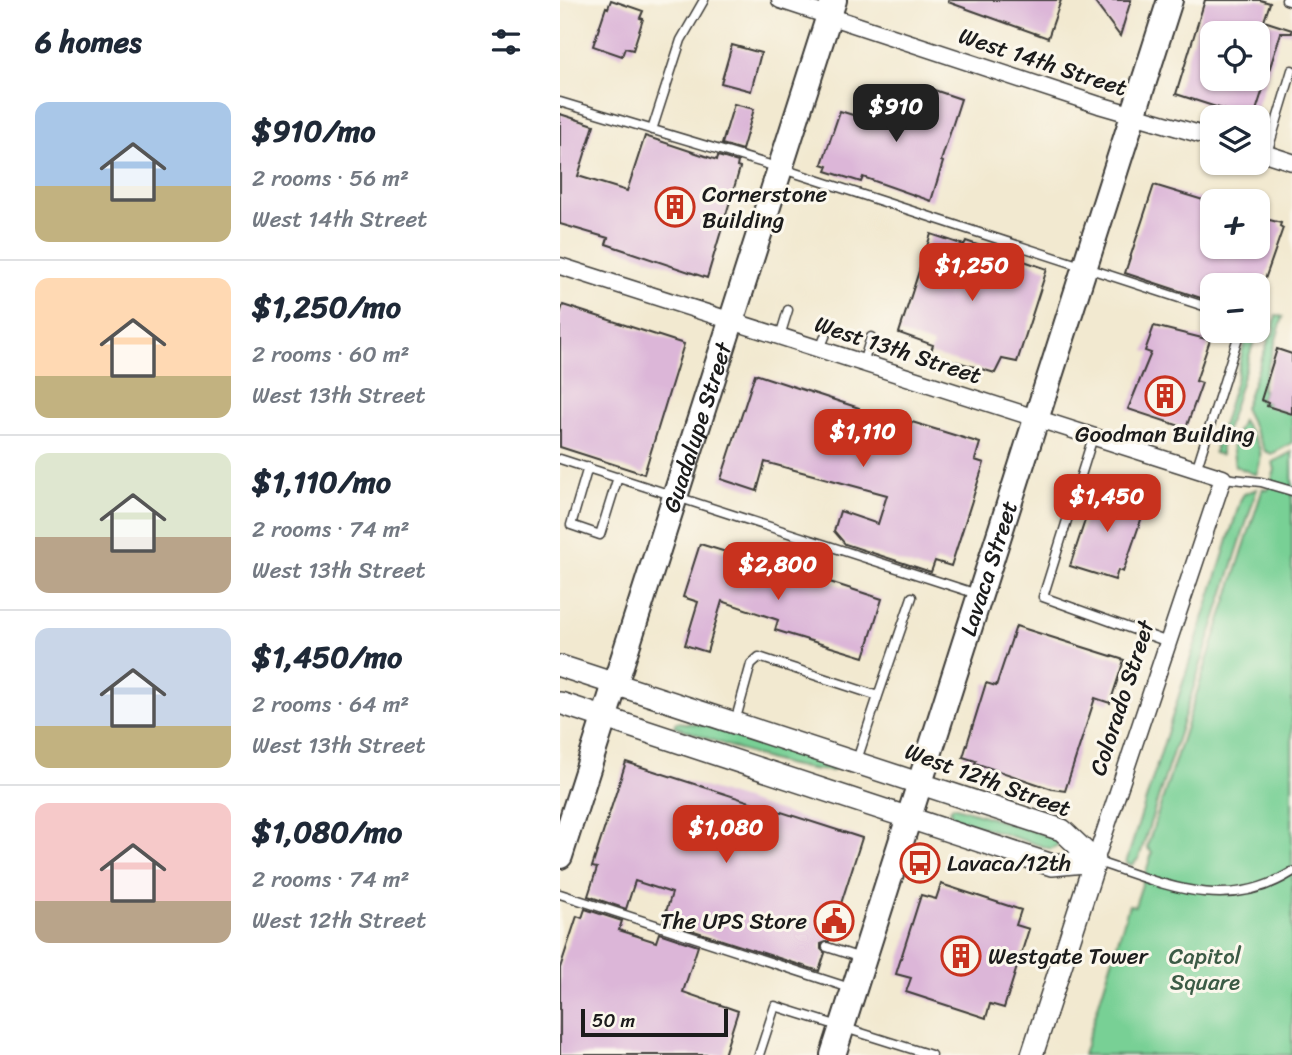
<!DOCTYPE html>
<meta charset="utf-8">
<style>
body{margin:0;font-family:Sriracha,sans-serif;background:#f6f6f7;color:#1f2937;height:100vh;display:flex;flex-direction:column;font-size:26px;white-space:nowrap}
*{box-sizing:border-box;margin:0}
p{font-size:23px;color:#747a83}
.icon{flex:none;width:38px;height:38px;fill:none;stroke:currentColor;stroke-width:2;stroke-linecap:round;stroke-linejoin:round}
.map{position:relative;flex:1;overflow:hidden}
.sheet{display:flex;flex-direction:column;background:#fff;width:560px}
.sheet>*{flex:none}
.fabs{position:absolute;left:640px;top:21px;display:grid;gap:14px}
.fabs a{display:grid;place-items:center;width:70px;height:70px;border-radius:14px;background:#fff;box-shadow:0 2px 5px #0004;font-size:35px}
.scale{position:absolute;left:21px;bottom:18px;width:147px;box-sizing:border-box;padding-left:7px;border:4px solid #1c1c1c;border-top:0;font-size:19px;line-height:24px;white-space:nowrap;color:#1c1c1c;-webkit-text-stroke:5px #fbf7ec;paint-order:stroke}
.price{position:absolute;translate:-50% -60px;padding:0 16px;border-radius:14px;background:#c8321e;color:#fff;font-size:23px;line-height:46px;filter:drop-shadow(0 2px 4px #0008)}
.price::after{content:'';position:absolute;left:50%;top:42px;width:21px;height:16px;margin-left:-10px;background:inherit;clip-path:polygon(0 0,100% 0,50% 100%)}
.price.active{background:#222;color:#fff}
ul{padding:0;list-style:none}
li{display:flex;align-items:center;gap:21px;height:175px;padding:0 35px}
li+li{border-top:2px solid #e0e1e3}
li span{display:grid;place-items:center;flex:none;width:196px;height:140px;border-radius:14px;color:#555}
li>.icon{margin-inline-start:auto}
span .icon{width:84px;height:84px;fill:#fffc;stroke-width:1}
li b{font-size:30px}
h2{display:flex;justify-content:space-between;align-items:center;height:84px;padding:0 35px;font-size:30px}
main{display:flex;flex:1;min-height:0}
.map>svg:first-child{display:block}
.green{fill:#78d095;stroke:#4a7658;stroke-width:2}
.building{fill:#dcb6d8;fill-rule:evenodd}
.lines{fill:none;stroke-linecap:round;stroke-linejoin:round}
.service-casing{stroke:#3c3b37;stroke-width:11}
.minor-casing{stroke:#3c3b37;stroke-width:19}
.secondary-casing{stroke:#3c3b37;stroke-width:24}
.primary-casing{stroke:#3c3b37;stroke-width:28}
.service{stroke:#fff;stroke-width:8}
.minor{stroke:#fff;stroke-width:16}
.secondary{stroke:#fff;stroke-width:21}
.primary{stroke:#fff;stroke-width:24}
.labels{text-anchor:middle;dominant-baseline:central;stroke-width:6;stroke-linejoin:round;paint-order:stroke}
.street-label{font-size:23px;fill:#1c1c1c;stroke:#fbf7ec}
.poi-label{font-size:23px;fill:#1c1c1c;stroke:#fbf7ec;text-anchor:start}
.park-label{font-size:23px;fill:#3c5b46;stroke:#fbf7ec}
</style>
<main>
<section class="sheet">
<h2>6 homes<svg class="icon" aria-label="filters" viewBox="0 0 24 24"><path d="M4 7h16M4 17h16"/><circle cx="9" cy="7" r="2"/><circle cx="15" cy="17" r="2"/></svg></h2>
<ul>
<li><span style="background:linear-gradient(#a9c7e8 60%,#c2b280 0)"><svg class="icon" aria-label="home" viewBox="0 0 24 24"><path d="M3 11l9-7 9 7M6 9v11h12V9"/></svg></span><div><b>$910/mo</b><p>2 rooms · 56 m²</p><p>West 14th Street</p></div></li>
<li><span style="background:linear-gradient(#ffd9b3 70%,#c2b280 0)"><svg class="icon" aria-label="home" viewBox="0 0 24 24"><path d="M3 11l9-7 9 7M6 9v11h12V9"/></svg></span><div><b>$1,250/mo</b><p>2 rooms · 60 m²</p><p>West 13th Street</p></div></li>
<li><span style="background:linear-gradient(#dfe7d0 60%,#b9a48a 0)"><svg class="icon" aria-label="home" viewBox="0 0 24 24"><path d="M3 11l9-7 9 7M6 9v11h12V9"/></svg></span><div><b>$1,110/mo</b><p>2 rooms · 74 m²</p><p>West 13th Street</p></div></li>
<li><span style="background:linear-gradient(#c9d6e8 70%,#c2b280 0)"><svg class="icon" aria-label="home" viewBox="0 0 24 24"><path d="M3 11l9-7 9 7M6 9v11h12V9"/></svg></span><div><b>$1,450/mo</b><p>2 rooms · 64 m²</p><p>West 13th Street</p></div></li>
<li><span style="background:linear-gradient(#f6c9c9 70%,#b9a48a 0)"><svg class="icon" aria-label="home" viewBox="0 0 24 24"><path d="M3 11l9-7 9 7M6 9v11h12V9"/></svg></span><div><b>$1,080/mo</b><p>2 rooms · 74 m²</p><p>West 12th Street</p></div></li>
</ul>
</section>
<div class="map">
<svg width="732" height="1055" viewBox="0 0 732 1055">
<rect width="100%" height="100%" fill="#fbf7ec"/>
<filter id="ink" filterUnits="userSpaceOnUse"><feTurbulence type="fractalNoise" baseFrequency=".0143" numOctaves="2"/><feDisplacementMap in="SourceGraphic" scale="14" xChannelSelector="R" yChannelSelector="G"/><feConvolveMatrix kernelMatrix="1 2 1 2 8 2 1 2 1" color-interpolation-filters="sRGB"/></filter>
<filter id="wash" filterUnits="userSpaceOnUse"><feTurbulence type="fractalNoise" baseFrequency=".00686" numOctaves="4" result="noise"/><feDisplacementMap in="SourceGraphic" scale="28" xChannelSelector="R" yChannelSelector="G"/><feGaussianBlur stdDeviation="1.57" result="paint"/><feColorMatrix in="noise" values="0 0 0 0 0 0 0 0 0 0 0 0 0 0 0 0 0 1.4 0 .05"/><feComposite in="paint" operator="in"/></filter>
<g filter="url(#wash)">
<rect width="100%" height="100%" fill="#f2e9d0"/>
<path class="green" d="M716,315L723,317L701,389L704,390L700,400L732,414V443L712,454L705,451L684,408L710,336L713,334Z
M687,331H697L661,447V455L654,453L676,380Z
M682,420C696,443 707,447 696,475L675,466L672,444Z
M732,452V1055H523L569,905L575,906L592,853L587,847L703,488L708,490L715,470L713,462Z
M697,489L579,858L572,865L566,863L681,499L684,494Z
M116,722L154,726L275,765L273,771C219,769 166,744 114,726Z
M393,806L498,839V845L491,849L394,818L390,811Z"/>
<g id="blocks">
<path class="building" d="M51,0L83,11L80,18L83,19L73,50L65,48L62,56L33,46L46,7L48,8Z
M388,0H501L488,38L388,2Z
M533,0H571L560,36Z
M645,0H700L710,3L704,21L732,30V33H721L694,117H687L616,94ZM653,33H698V79H653Z
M172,45L201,53L191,91L161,83Z
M362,86L401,99L381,161L383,162L371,201L303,177L301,182L266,171L268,166L262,164L280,111L309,120L311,112L325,116L331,101L344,104L346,96L357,100Z
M174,104L194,109L182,150L162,144Z
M0,114L34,125L18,176L67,191L85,136L157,160L158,156L178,162L177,167L180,168L147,278L46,244L48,238L0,224Z
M594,185L653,203V247H698V217L721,223L720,226L723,228L703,285H653V302L565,273Z
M371,234L404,245L406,241L487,269L457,362L442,359L435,373L370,354L373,345L339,333Z
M3,305L124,344L84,474L0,447V314Z
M594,326L650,340L636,381L642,383L626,428L568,409L591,353L585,351Z
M717,349L732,354V414L707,406L708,403L701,400Z
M195,374L299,408L295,421L347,435L352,422L420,443L415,460L424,463L391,566L375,561L371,572L285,544L274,531L280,511L318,524L327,495L205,462L197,491L161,479Z
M536,487L581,502L577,512L583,514L563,572L558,570L555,580L510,566Z
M140,544L235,573L236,571L322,599L304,657L215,630L218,620L162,601L147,652L125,645L138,602L123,597Z
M456,626L564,660L550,703L535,698L505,791L492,789L415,763L416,761L403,757L426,683L436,686Z
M66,762L302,838L269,941L261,944V949L265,953L259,971L103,921L112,893L75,881L66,909L28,896L37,868L32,867Z
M381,884L461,910L456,925L469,929L444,1008L430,1004L426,1018L346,992L351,978L336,974L361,895L376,899Z
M25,909L62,921L59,930L96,942L99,933L138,946L123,992L178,1011L164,1055H0V968L17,916L22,918Z"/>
</g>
</g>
<g filter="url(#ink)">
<use href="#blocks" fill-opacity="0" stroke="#3c3b37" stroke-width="2"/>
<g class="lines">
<g class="service-casing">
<path id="service" d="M726,0L732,2
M0,102L220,168L653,309
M92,130L121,40L144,0
M707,153L732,70
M220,336L228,310
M260,349L270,324
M303,363L311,337
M533,437L483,597L608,642
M0,459L417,594
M28,467L11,525L40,535L58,477
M636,470L680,331
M663,478L701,482L732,491
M318,696L352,597
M175,722L191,664L199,657L318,696L297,760
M538,862C604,884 666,914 732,872
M0,894L290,988
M267,947L301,958
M199,1055L215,1006L371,1055"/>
</g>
<g class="minor-casing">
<path id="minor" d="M220,0L539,105L653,138
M698,151L732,162
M0,266L663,478L535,861"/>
</g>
<g class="secondary-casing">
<path id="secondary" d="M0,666L502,830L535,861
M0,703L492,865L535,861
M472,1055L535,861"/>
</g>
<g class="primary-casing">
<g id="primary">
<path id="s1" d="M0,856L274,0"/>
<path id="s2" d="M273,1055L610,0"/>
</g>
</g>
<use href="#service" class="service"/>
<use href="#minor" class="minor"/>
<use href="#secondary" class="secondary"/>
<use href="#primary" class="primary"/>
</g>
</g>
<defs>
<g id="building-ring" transform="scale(2.0125)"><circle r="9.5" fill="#fbf7ec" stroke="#c8321e" stroke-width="1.5"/><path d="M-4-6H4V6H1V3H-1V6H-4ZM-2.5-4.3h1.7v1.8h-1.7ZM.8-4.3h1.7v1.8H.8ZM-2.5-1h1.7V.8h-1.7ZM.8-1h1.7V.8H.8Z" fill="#c8321e"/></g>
<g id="bus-ring" transform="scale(2.0125)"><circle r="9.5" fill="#fbf7ec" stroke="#c8321e" stroke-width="1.5"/><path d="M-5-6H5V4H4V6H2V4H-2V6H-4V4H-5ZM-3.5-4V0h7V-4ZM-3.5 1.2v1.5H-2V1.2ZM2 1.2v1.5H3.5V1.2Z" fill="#c8321e"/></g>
<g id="civic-ring" transform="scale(2.0125)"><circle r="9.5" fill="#fbf7ec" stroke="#c8321e" stroke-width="1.5"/><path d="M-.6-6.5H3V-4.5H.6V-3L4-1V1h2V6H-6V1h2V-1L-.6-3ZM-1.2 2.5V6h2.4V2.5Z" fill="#c8321e"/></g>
</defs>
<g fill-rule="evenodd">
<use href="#building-ring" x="115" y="207"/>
<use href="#building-ring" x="605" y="396"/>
<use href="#bus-ring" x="360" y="863"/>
<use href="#civic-ring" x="274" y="921"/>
<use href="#building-ring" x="401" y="956"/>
</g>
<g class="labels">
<g class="street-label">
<text transform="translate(483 62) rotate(18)">West 14th Street</text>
<text transform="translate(338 350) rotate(18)">West 13th Street</text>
<text stroke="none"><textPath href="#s1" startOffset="450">Guadalupe Street</textPath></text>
<text stroke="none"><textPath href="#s2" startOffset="511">Lavaca Street</textPath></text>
<text transform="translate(562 698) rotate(-72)">Colorado Street</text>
<text transform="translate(428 780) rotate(20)">West 12th Street</text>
</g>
<g class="poi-label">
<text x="142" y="194">Cornerstone<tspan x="142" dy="26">Building</tspan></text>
<text x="605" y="434" text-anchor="middle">Goodman Building</text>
<text x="387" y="863">Lavaca/12th</text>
<text x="247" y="921" text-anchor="end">The UPS Store</text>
<text x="428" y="956">Westgate Tower</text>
</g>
<g class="park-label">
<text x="645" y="956">Capitol<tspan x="645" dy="26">Square</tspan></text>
</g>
</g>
</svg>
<div class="fabs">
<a><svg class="icon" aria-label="locate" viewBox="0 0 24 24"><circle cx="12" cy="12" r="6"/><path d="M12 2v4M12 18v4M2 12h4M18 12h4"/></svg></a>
<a><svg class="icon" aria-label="layers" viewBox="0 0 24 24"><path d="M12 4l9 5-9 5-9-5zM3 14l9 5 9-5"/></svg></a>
<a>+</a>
<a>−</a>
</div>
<div class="scale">50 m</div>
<b class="price active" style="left:336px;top:144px">$910</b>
<b class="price" style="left:412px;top:303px">$1,250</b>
<b class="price" style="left:303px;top:469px">$1,110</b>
<b class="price" style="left:547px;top:534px">$1,450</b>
<b class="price" style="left:218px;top:602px">$2,800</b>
<b class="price" style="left:166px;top:865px">$1,080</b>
</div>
</main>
